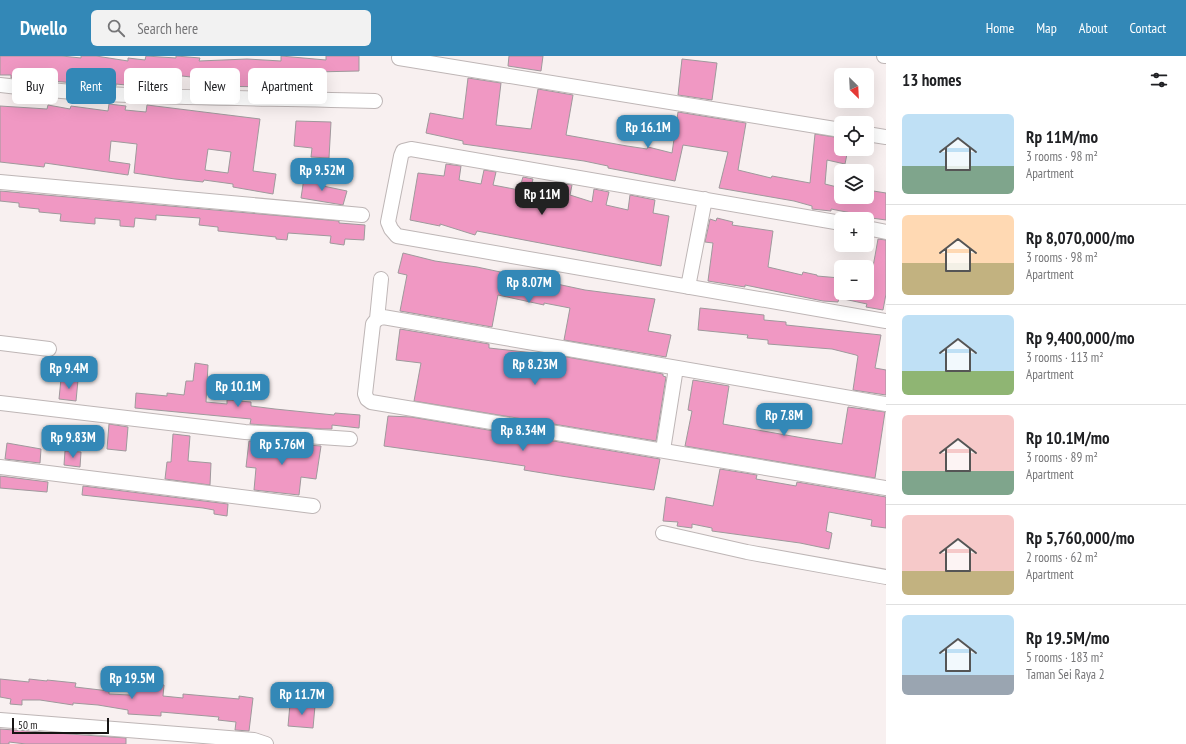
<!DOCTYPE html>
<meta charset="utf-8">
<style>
body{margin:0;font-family:"PT Sans Narrow",sans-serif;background:#f2f2f2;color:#202124;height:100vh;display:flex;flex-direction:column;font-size:15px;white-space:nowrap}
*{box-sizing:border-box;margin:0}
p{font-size:13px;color:#757577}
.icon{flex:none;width:22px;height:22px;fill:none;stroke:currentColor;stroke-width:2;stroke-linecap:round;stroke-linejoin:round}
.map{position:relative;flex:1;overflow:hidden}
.panel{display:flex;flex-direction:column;background:#fff;width:300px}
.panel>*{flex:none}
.top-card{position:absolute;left:12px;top:12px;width:380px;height:36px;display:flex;gap:8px}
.needle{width:26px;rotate:156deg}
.fabs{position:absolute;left:834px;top:12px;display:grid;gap:8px}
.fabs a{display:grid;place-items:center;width:40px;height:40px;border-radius:6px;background:#fff;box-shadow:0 4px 16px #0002;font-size:20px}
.scale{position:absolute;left:12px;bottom:10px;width:97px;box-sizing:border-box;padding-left:4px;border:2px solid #171414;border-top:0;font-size:11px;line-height:14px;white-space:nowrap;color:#171414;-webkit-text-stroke:3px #fff;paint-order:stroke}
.price{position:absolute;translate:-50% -34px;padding:0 9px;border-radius:8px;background:#3388b7;color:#fff;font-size:13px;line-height:26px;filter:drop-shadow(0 1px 2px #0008)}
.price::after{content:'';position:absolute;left:50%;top:24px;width:12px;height:9px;margin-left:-6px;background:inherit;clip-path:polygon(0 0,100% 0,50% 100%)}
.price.selected{background:#222;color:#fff}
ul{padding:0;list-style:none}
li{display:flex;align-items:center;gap:12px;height:100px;padding:0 16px}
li+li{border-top:1px solid #e0e0e0}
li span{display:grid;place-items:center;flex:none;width:112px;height:80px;border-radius:6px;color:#555}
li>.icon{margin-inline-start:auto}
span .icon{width:48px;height:48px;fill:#fffc;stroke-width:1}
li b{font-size:17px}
h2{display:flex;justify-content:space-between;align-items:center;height:48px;padding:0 16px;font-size:17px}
.pill{padding:0 14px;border-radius:6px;background:#fff;box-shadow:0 4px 16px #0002;font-size:14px;line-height:36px}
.pill.selected{background:#3388b7;color:#fff}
header{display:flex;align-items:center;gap:24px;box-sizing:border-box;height:56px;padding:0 20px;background:#3388b7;color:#fff}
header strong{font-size:19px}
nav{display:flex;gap:22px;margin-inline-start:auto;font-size:14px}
.search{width:280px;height:36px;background:#f2f2f2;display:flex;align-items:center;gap:10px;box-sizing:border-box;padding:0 14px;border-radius:6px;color:#757577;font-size:15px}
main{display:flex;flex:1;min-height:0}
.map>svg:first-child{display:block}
.building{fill:#f098c3;stroke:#9f999c;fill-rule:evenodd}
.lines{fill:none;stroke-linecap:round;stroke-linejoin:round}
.minor-casing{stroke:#beb6b6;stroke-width:16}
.minor{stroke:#fff;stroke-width:14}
</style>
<header>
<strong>Dwello</strong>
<div class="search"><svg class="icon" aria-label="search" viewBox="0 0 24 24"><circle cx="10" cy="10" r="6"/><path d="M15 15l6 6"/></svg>Search here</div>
<nav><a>Home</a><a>Map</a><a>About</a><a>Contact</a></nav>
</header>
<main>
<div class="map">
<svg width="886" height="688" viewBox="0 0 886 688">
<rect width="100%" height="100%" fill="#f8f0f0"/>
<path class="building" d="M0,0H62L81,2V0H96L128,5V2L145,4L146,0L176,2V0L200,2L199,5L247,3L281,5V0L326,4V0H359V15L314,16V25L272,22V31L209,30V23L164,18L163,25L137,22L136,30L116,28V30L11,22V19H0Z
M509,0H543L541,15L508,10Z
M682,3L717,7L712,44L678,39Z
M468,22L501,27L496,69L531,73L538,33L573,39L566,79L627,90L647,93L648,91L672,97L678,56L746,67L738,114L771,122L772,120L810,127L815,78L841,82V93H848L845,108L827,104L825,128L841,132V141H867V134L886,137V164L857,160V158L831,153V155L812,153V150L794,145L719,132L728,96L683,89L675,125L608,112V110L584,105L463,88V85L426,77L430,57L463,63Z
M109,48L126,50L125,54L146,56L147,49L260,63L253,115L276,118L273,138L233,131V128L204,124L203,126L175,123L134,117L137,88L111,85L109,105L130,108L128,119L45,107L44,111L0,106V50L47,53L48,49L70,53L71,50L108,55ZM208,93L231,96L228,117L205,114Z
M296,65L331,66L329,102L311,101L312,92L294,90Z
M446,108L461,110L459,124L481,128L484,114L496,116L493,129L519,134L523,121L533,123L530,135L555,139L557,127L572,129L570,139L592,146L594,133L609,136L606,149L628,154L630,139L655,144L653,157L669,160L661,210L477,175L475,179L440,168V170L410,164L418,117L444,120Z
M304,122L323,124V130L347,135L343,149L301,142Z
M0,135L339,165V167L365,169L364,184L345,183L344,189L330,187L331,180L288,177L287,184L276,183V181L218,175V171L199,169L200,162L156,159V164L135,162L134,171L120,170V164L95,162V168L60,165L61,158L39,156V153L19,151V147L0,145Z
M717,162L733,166L732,169L773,175L768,211L802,219L803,216L817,219V220L840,222L839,237H867V221L871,222L878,183L886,184V238L883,254L866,251L867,248L839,242L838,246L823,245L745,229V231L708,225L713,187L705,186L710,163L716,165Z
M403,197L435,205L477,211L585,234L655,243L648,275L671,279L666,301L564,284L570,252L544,247V249L498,239L492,271L400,255L407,219L398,217Z
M700,252L764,259V264L786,266V269L881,279L875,312L886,314V339L853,334L858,300L856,299L832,293L768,288V284L747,282L748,279L698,274Z
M400,273L489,288V292L561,300L663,318V320L666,321L656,385L414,345L421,307L396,304Z
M195,307L208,309L206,346L227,348V344L251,346V350L275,353L334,359L335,357L360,359L359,372L332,369V373H323L250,368L251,363L135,352L136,337L167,340V337L184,339L186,325H193Z
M61,323L78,324L76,345L59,343Z
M693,324L729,330L723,368L803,382L842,388L848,351L885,356L875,422L685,390L692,355L688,354Z
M388,360L411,361L660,403L654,434L561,420L524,414L525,410L485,404L384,390Z
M109,368L128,371L126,395L107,393Z
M173,378L190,380L188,405L211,407L210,429L165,423L167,406H171Z
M249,385L321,390L316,423L301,421L299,439L254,434L256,412L246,411Z
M7,387L41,393L40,407L5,403Z
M65,395L81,396L80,411L64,409Z
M720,413L757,419L756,423L796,430L797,426L886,441V472L871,470L872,464L829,456L826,475L832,477L829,493L800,487L712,475V472L692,468V472L677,470L678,466L663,465L666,441L713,450Z
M0,420L48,426L47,436L0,432Z
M83,430L228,448L227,460L214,458V454L203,452L82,439Z
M0,623L29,626V623L47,625V624L76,627L75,631L109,635V638L130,639L131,628L152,630V628L164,629L163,640L183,642V638L239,643V640L253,642L249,675L235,674L236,666L218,664L219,661L161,656V660L128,658V654L98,649L73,647V649L40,644H22V649L10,648L11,643L0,641Z
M290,648L315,650L313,672L288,670Z
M0,673L126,682V688H26L9,686V688H0Z"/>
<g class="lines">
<g class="minor-casing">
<path id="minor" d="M884,0H886
M399,2L841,74
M0,29C125,44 250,41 375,45
M867,78L886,81
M0,126L362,159
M841,167L411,93L403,95L401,100L388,166L391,173L397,180L886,265
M867,172L886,176
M688,231L705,143
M377,263L381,223
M0,287L49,293
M0,347L245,376L350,383
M886,348L383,261L377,263L373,268L365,338L367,343L371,346L886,432
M663,394L676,312
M0,411L313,450
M663,477L747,496L886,521
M0,664L254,684L266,688"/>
</g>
<use href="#minor" class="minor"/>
</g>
</svg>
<div class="fabs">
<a><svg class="needle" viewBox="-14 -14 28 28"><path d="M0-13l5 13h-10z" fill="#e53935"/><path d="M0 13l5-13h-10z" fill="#757577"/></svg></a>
<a><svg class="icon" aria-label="locate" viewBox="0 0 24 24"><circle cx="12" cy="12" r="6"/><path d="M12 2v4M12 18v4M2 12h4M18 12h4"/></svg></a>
<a><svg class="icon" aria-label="layers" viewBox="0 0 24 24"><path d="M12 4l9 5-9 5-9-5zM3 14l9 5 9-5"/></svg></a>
<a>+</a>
<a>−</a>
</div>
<div class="scale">50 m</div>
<b class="price" style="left:648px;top:93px">Rp 16.1M</b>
<b class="price" style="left:322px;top:136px">Rp 9.52M</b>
<b class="price selected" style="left:542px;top:160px">Rp 11M</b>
<b class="price" style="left:529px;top:248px">Rp 8.07M</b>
<b class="price" style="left:535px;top:330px">Rp 8.23M</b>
<b class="price" style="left:69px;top:334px">Rp 9.4M</b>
<b class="price" style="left:238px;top:352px">Rp 10.1M</b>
<b class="price" style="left:784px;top:381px">Rp 7.8M</b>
<b class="price" style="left:523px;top:396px">Rp 8.34M</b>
<b class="price" style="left:73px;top:403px">Rp 9.83M</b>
<b class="price" style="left:282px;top:410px">Rp 5.76M</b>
<b class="price" style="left:132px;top:644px">Rp 19.5M</b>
<b class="price" style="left:302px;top:660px">Rp 11.7M</b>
<div class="top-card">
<a class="pill">Buy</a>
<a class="pill selected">Rent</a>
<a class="pill">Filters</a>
<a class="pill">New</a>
<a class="pill">Apartment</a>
</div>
</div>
<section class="panel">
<h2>13 homes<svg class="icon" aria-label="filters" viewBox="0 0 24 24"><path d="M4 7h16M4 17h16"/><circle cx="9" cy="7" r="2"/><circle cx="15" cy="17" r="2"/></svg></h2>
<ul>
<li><span style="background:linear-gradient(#bfe0f5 65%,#7fa58c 0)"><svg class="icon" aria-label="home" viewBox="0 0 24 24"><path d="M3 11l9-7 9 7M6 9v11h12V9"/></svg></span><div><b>Rp 11M/mo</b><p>3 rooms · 98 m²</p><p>Apartment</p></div></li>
<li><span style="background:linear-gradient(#ffd9b3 60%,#c2b280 0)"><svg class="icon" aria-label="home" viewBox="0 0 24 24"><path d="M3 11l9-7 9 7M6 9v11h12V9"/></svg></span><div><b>Rp 8,070,000/mo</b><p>3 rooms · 98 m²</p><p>Apartment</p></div></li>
<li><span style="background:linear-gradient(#bfe0f5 70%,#8fb573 0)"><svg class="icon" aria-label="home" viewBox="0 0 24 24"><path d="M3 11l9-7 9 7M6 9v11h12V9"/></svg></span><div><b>Rp 9,400,000/mo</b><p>3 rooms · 113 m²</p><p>Apartment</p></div></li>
<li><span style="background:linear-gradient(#f6c9c9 70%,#7fa58c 0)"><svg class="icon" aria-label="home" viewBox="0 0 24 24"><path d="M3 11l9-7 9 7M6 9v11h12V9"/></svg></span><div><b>Rp 10.1M/mo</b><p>3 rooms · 89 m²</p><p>Apartment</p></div></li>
<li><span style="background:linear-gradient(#f6c9c9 70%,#c2b280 0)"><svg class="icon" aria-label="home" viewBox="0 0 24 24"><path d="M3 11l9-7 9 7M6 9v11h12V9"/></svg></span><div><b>Rp 5,760,000/mo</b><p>2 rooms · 62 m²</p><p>Apartment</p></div></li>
<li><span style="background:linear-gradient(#bfe0f5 75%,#9aa5b1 0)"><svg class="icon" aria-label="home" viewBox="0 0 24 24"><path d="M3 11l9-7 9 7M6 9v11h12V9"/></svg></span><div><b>Rp 19.5M/mo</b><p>5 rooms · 183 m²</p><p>Taman Sei Raya 2</p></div></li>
</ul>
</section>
</main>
